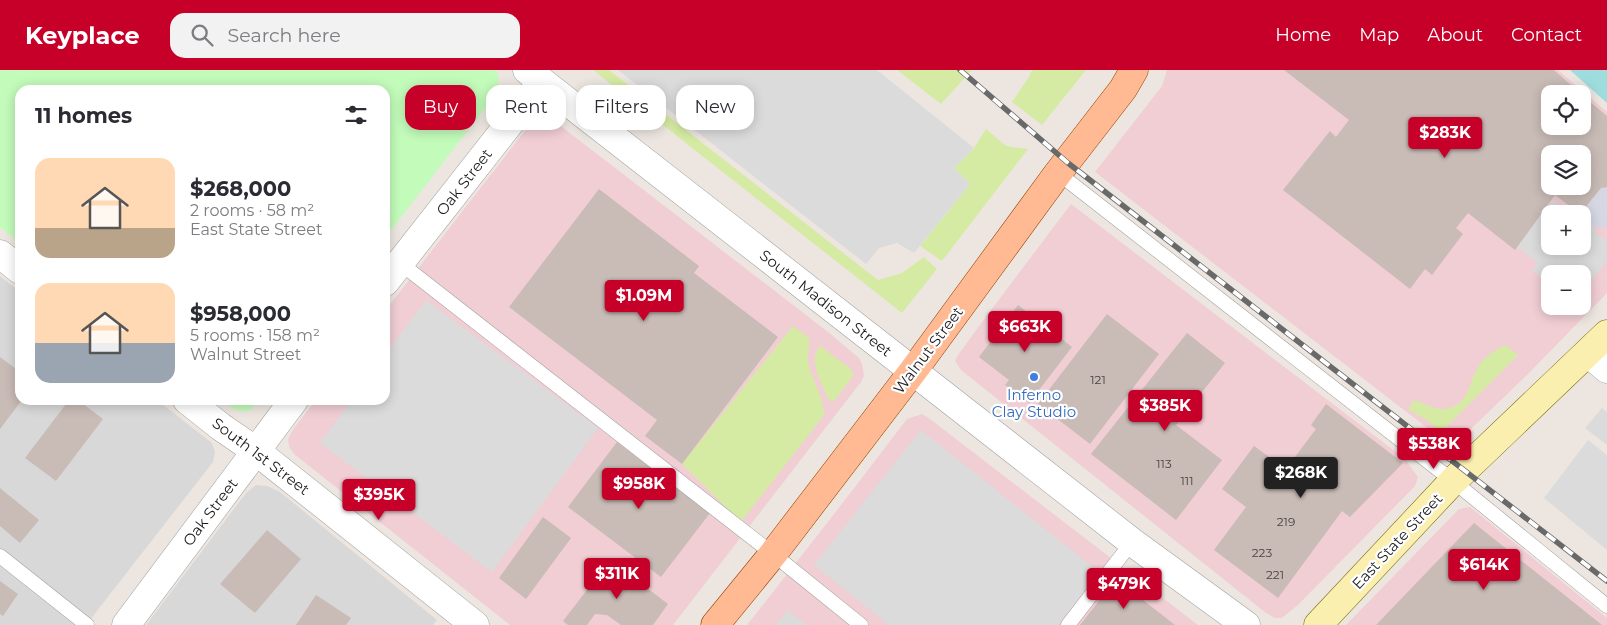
<!DOCTYPE html>
<meta charset="utf-8">
<style>
body{margin:0;font-family:Montserrat,sans-serif;background:#f2f2f3;color:#2b2b33;height:100vh;display:flex;flex-direction:column;font-size:19px;white-space:nowrap}
*{box-sizing:border-box;margin:0}
p{font-size:16px;color:#7c7c81}
.icon{flex:none;width:28px;height:28px;fill:none;stroke:currentColor;stroke-width:2;stroke-linecap:round;stroke-linejoin:round}
.map{position:relative;flex:1;overflow:hidden}
.drawer{position:absolute;left:15px;top:15px;width:375px;height:320px;display:flex;flex-direction:column;background:#fff;border-radius:15px;box-shadow:0 2px 12px #0003}
.drawer>*{flex:none}
.hud{position:absolute;left:405px;top:15px;width:475px;height:45px;display:flex;gap:10px}
.fabs{position:absolute;left:1541px;top:15px;display:grid;gap:10px}
.fabs a{display:grid;place-items:center;width:50px;height:50px;border-radius:10px;background:#fff;box-shadow:0 2px 12px #0003;font-size:25px}
.price{position:absolute;translate:-50% -42px;padding:0 11px;border-radius:5px;background:#c7002a;color:#fff;font-size:16px;line-height:32px;filter:drop-shadow(0 1px 2px #0008)}
.price::after{content:'';position:absolute;left:50%;top:30px;width:15px;height:11px;margin-left:-8px;background:inherit;clip-path:polygon(0 0,100% 0,50% 100%)}
.price.current{background:#222;color:#fff}
ul{padding:0;list-style:none}
li{display:flex;align-items:center;gap:15px;height:125px;padding:0 20px}
li span{display:grid;place-items:center;flex:none;width:140px;height:100px;border-radius:15px;color:#555}
li>.icon{margin-inline-start:auto}
span .icon{width:60px;height:60px;fill:#fffc;stroke-width:1}
li b{font-size:21px}
h2{display:flex;justify-content:space-between;align-items:center;height:60px;padding:0 20px;font-size:21px}
.pill{padding:0 18px;border-radius:15px;background:#fff;box-shadow:0 2px 12px #0003;font-size:18px;line-height:45px}
.pill.current{background:#c7002a;color:#fff}
header{display:flex;align-items:center;gap:30px;box-sizing:border-box;height:70px;padding:0 25px;background:#c7002a;color:#fff}
header strong{font-size:24px}
nav{display:flex;gap:28px;margin-inline-start:auto;font-size:18px}
.search{width:350px;height:45px;background:#f2f2f3;display:flex;align-items:center;gap:12px;box-sizing:border-box;padding:0 18px;border-radius:15px;color:#7c7c81;font-size:19px}
.map>svg:first-child{display:block}
.residential{fill:#d9d8d8}
.commercial{fill:#f0ced4;fill-rule:evenodd}
.grass{fill:#d5eba3}
.park{fill:#c2fbba}
.parking{fill:#dbdbdb}
.plaza{fill:#d5d8e3}
.water{fill:#9edcdd}
.building{fill:#c9bbb6;fill-rule:evenodd}
.lines{fill:none;stroke-linecap:round;stroke-linejoin:round}
.service-casing{stroke:#9f9f9f;stroke-width:15}
.minor-casing{stroke:#9f9f9f;stroke-width:29}
.tertiary-casing{stroke:#9f9f9f;stroke-width:29}
.secondary-casing{stroke:#746801;stroke-width:29}
.primary-casing{stroke:#934300;stroke-width:29}
.service{stroke:#fff;stroke-width:14}
.minor{stroke:#fff;stroke-width:28}
.tertiary{stroke:#fff;stroke-width:28}
.secondary{stroke:#fbefb0;stroke-width:28}
.primary{stroke:#ffba94;stroke-width:28}
.rail-casing{stroke:#696969;stroke-width:5.5}
.rail{stroke:#fff;stroke-width:4;stroke-dasharray:11;stroke-linecap:butt}
.shop-dot{fill:#3f7fe0;stroke:#fff;stroke-width:2}
.labels{text-anchor:middle;dominant-baseline:central;stroke-width:4.5;stroke-linejoin:round;paint-order:stroke}
.number-label{font-size:12px;fill:#464342}
.street-label{font-size:15px;fill:#1b1b1b;stroke:#fff}
.shop-label{font-size:15px;fill:#366cbe;stroke:#fff}
</style>
<header>
<strong>Keyplace</strong>
<div class="search"><svg class="icon" aria-label="search" viewBox="0 0 24 24"><circle cx="10" cy="10" r="6"/><path d="M15 15l6 6"/></svg>Search here</div>
<nav><a>Home</a><a>Map</a><a>About</a><a>Contact</a></nav>
</header>
<div class="map">
<svg width="1607" height="555" viewBox="0 0 1607 555">
<rect width="100%" height="100%" fill="#ede6e0"/>
<path class="residential" d="M0,206L20,222V330H157L212,373L215,382L213,392L86,555H0Z
M256,415L267,416L280,422L437,550L433,555H146L246,423Z"/>
<path class="commercial" d="M1167,0H1558L1607,42V223L1529,303L1452,377L1095,102L1162,16ZM1550,24H1582V56H1550ZM1550,84H1582V116H1550ZM1550,144H1582V176H1550ZM1550,204H1582V236H1550Z
M539,48L553,50L828,262L859,288L862,294L864,306L861,312L673,555H510L294,384L289,376L288,369L294,358L316,330H385V241L531,53Z
M1071,134L1405,389L1418,407L1415,416L1298,535L1282,548H1275L1266,543L961,300L955,291L958,285L982,252Z
M922,344L930,349L1198,555H747L831,448L907,349Z
M1470,437L1607,548V555H1346L1459,439Z"/>
<path class="grass" d="M593,0H609L878,210L902,203L924,187L937,199L902,243Z
M897,0H972L941,34Z
M1032,0H1086L1042,55L1012,32L1029,7Z
M986,59L1006,76L1028,79L942,191L920,176L970,114L954,98L974,78Z
M793,256L809,268C810,276 807,285 808,292C812,311 823,324 824,345L741,452L682,394Z
M1505,275L1518,285L1441,362L1427,350L1409,340L1412,332L1416,331C1425,333 1433,339 1442,339C1470,337 1467,315 1478,297C1484,287 1495,280 1505,275Z
M820,276L851,299L853,306L834,331H829C824,315 806,292 820,276Z"/>
<path class="park" d="M0,0H496C500,9 499,15 496,24L385,168V20H20V173L0,157Z
M222,330H260C245,348 237,342 222,330Z"/>
<path class="parking" d="M618,0H877L974,78L954,98L970,114L914,183L897,173L879,178L866,194Z
M1552,130L1570,144H1550V176H1582L1583,147L1595,157V163L1607,171V191L1583,221L1582,204H1550V214L1532,200L1538,193L1517,177Z
M426,230L598,358L492,502L320,373L352,330H385V285Z
M1602,338L1607,342V375L1585,358Z
M921,360L1100,503L1058,555H889L814,495Z
M1588,370L1607,385V480L1544,428Z
M788,540L807,555H776Z"/>
<path class="plaza" d="M1607,117V157H1595L1583,147L1582,144H1580L1601,118Z"/>
<path class="water" d="M1570,0H1607V33Z"/>
<path class="building" d="M1284,0H1554L1581,24H1550V56H1582V25L1607,46V117L1601,118L1580,144L1555,125L1515,180L1468,143L1456,158L1463,164L1432,205L1425,199L1410,219L1283,120L1330,61L1336,67L1349,50ZM1550,84H1582V116H1550Z
M599,119L699,196L694,203L778,267L682,394L645,366L657,350L509,237Z
M1018,235L1072,277L1029,333L1005,315L1009,310L979,287Z
M1107,244L1159,284L1090,374L1038,334Z
M1187,263L1225,293L1176,355L1222,390L1176,450L1091,384Z
M0,287L20,302V330H22L0,359Z
M69,330H78L103,349L56,411L25,388Z
M1326,334L1403,393L1350,447L1342,441L1278,528L1214,480L1246,437L1222,419L1254,376L1286,399L1316,359L1311,355Z
M617,372L710,443L661,507L568,437Z
M0,418L39,450L20,473L0,456Z
M543,447L571,468L526,529L499,508Z
M1474,453L1572,531L1602,555H1376Z
M267,460L301,489L255,543L220,514Z
M610,490L668,534L653,555H621L607,545L595,544L587,555H568L563,551Z
M1116,509L1175,555H1080Z
M0,511L18,524L3,546L0,544Z
M316,525L351,548L346,555H296Z"/>
<g class="lines">
<g class="service-casing">
<path id="service" d="M1058,103L1453,411L1607,536
M400,193L773,484L861,555
M0,486L87,555
M1068,555L1132,472"/>
</g>
<g class="minor-casing">
<path id="minor" d="M527,0L913,301
M0,184L20,200
M385,212L542,12
M1588,283L1607,299
M187,330L221,357L256,381L475,555
M126,555L294,330"/>
</g>
<g class="tertiary-casing">
<path id="tertiary" d="M913,301L1132,472L1246,555"/>
</g>
<g class="secondary-casing">
<path id="secondary" d="M1318,555L1453,411L1607,264"/>
</g>
<g class="primary-casing">
<path id="primary" d="M715,555L773,484L913,301L1058,103L1123,19L1134,0"/>
</g>
<use href="#service" class="service"/>
<use href="#minor" class="minor"/>
<use href="#tertiary" class="tertiary"/>
<use href="#secondary" class="secondary"/>
<use href="#primary" class="primary"/>
<g class="rail-casing">
<path id="rail" d="M960,0L1068,93L1607,511"/>
</g>
<use href="#rail" class="rail"/>
</g>
<circle class="shop-dot" cx="1034" cy="307" r="5"/>
<g class="labels">
<g class="number-label">
<text x="1098" y="309">121</text>
<text x="1164" y="393">113</text>
<text x="1187" y="410">111</text>
<text x="1286" y="451">219</text>
<text x="1262" y="482">223</text>
<text x="1275" y="504">221</text>
</g>
<g class="street-label">
<text transform="translate(464 112) rotate(-52)">Oak Street</text>
<text transform="translate(826 233) rotate(38)">South Madison Street</text>
<text transform="translate(928 280) rotate(-53)">Walnut Street</text>
<text transform="translate(261 386) rotate(37)">South 1st Street</text>
<text transform="translate(210 442) rotate(-53)">Oak Street</text>
<text transform="translate(1397 471) rotate(-47)">East State Street</text>
</g>
<g class="shop-label">
<text x="1034" y="324">Inferno<tspan x="1034" dy="17">Clay Studio</tspan></text>
</g>
</g>
</svg>
<div class="fabs">
<a><svg class="icon" aria-label="locate" viewBox="0 0 24 24"><circle cx="12" cy="12" r="6"/><path d="M12 2v4M12 18v4M2 12h4M18 12h4"/></svg></a>
<a><svg class="icon" aria-label="layers" viewBox="0 0 24 24"><path d="M12 4l9 5-9 5-9-5zM3 14l9 5 9-5"/></svg></a>
<a>+</a>
<a>−</a>
</div>
<b class="price" style="left:1445px;top:89px">$283K</b>
<b class="price" style="left:644px;top:252px">$1.09M</b>
<b class="price" style="left:1025px;top:283px">$663K</b>
<b class="price" style="left:1165px;top:362px">$385K</b>
<b class="price" style="left:1434px;top:400px">$538K</b>
<b class="price current" style="left:1301px;top:429px">$268K</b>
<b class="price" style="left:639px;top:440px">$958K</b>
<b class="price" style="left:379px;top:451px">$395K</b>
<b class="price" style="left:1484px;top:521px">$614K</b>
<b class="price" style="left:617px;top:530px">$311K</b>
<b class="price" style="left:1124px;top:540px">$479K</b>
<div class="hud">
<a class="pill current">Buy</a>
<a class="pill">Rent</a>
<a class="pill">Filters</a>
<a class="pill">New</a>
</div>
<section class="drawer">
<h2>11 homes<svg class="icon" aria-label="filters" viewBox="0 0 24 24"><path d="M4 7h16M4 17h16"/><circle cx="9" cy="7" r="2"/><circle cx="15" cy="17" r="2"/></svg></h2>
<ul>
<li><span style="background:linear-gradient(#ffd9b3 70%,#b9a48a 0)"><svg class="icon" aria-label="home" viewBox="0 0 24 24"><path d="M3 11l9-7 9 7M6 9v11h12V9"/></svg></span><div><b>$268,000</b><p>2 rooms · 58 m²</p><p>East State Street</p></div></li>
<li><span style="background:linear-gradient(#ffd9b3 60%,#9aa5b1 0)"><svg class="icon" aria-label="home" viewBox="0 0 24 24"><path d="M3 11l9-7 9 7M6 9v11h12V9"/></svg></span><div><b>$958,000</b><p>5 rooms · 158 m²</p><p>Walnut Street</p></div></li>
</ul>
</section>
</div>
